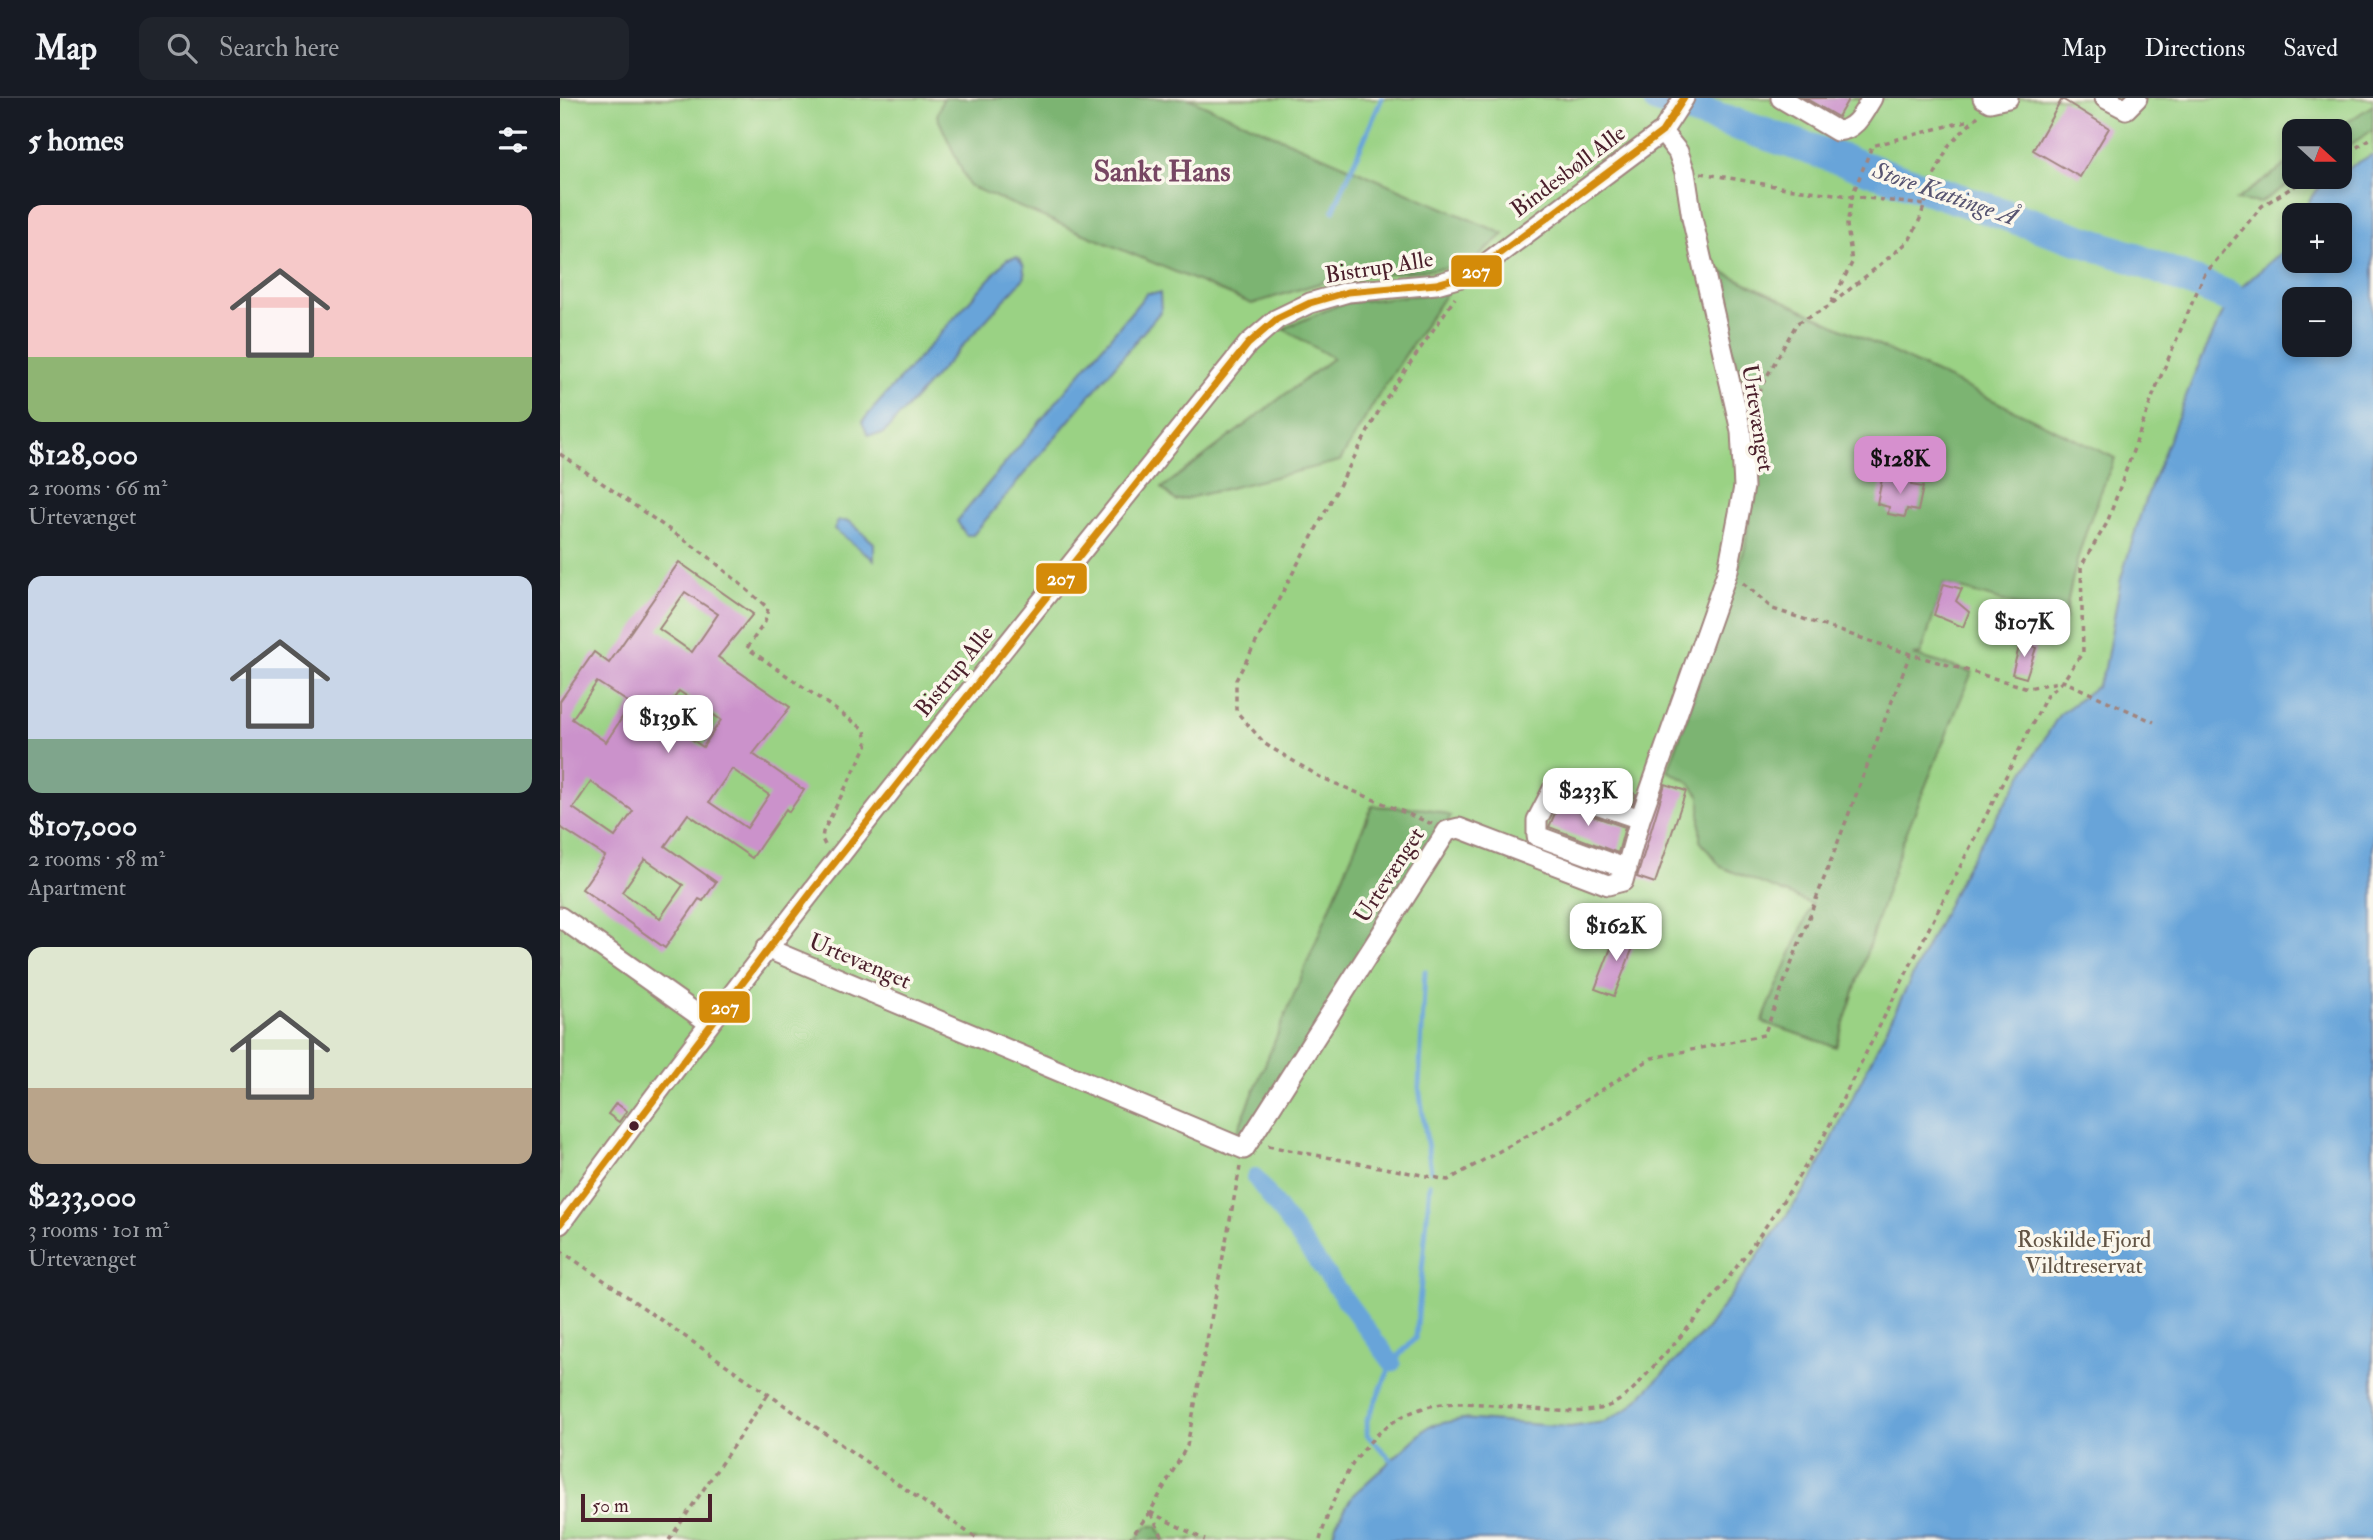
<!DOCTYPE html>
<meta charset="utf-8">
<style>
body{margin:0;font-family:"IM FELL Double Pica",serif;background:#20242c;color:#f1f3f6;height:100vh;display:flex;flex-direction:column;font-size:26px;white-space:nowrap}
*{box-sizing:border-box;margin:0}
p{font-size:23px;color:#9ea1a6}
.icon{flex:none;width:38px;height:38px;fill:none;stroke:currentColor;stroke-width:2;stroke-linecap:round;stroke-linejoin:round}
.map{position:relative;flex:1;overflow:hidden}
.details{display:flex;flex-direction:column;background:#171b24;width:560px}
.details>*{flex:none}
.needle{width:46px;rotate:111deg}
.buttons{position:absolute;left:1722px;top:21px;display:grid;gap:14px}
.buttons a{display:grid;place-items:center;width:70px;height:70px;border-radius:14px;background:#171b24;box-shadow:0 4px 10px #0003;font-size:35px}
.scale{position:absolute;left:21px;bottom:18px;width:131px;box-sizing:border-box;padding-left:7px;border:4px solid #4a1f2b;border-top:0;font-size:19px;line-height:24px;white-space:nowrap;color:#4a1f2b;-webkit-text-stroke:5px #fbf7ec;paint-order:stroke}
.price{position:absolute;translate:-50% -60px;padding:0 16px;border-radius:14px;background:#fff;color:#222;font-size:23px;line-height:46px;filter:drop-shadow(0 2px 4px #0008)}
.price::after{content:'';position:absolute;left:50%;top:42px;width:21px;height:16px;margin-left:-10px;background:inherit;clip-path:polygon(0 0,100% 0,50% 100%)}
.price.selected{background:#d690ce;color:#111}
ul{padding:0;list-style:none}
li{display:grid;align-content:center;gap:14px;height:371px;padding:0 28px}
li span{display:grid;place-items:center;height:217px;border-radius:14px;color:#555}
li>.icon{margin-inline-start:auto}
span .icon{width:126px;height:126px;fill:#fffc;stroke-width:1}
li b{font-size:30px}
h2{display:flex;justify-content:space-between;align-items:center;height:84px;padding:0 28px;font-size:30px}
header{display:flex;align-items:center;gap:42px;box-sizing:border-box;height:98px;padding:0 35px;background:#171b24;border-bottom:2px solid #363941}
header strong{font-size:33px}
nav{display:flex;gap:38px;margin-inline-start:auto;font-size:24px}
.search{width:490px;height:63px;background:#20242c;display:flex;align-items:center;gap:18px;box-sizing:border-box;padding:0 24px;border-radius:14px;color:#9ea1a6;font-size:26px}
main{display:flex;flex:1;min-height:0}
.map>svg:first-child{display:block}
.green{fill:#9ad284;stroke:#727858;stroke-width:2;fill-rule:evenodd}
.forest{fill:#7bb472;stroke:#626a4e;stroke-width:2}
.water{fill:#68a4d9;stroke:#596282;stroke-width:2;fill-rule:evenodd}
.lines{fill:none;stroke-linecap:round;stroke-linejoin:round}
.stream{stroke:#68a4d9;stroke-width:5}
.canal{stroke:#68a4d9;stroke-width:18}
.river{stroke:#68a4d9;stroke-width:32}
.building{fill:#cb92cb;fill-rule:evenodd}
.minor-casing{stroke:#a0847e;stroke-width:23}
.path{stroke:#a0847e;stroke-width:3.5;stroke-dasharray:5 5;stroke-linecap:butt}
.minor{stroke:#fff;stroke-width:19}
.bus-1-casing{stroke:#fbf7ec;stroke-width:12}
.bus-1{stroke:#d48b09;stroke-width:7}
.bus-dot{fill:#4a1f2b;stroke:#fbf7ec;stroke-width:2.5}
.labels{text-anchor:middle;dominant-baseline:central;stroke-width:7;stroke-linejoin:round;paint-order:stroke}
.street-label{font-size:23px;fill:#4a1f2b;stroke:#fbf7ec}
.park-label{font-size:23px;fill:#625546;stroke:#fbf7ec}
.water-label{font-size:24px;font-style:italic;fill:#565471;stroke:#fbf7ec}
.district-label{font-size:30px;font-weight:bold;fill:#774763;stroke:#fbf7ec}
.line-badge{stroke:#fbf7ec;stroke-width:2.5}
.badge-label{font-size:19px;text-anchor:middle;font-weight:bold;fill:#fff}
</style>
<header>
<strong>Map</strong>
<div class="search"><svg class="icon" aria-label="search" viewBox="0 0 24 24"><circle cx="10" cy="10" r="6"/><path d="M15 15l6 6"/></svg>Search here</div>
<nav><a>Map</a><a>Directions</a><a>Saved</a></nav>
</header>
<main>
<section class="details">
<h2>5 homes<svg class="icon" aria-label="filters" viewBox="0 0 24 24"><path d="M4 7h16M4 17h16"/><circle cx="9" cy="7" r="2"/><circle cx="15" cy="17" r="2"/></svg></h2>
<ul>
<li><span style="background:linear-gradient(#f6c9c9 70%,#8fb573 0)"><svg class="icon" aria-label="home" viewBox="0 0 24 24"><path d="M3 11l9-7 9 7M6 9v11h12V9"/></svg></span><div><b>$128,000</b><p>2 rooms · 66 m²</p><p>Urtevænget</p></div></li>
<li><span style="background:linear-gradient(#c9d6e8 75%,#7fa58c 0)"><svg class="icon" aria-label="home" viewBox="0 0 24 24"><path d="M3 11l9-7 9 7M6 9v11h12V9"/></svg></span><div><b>$107,000</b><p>2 rooms · 58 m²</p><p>Apartment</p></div></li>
<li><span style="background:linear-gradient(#dfe7d0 65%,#b9a48a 0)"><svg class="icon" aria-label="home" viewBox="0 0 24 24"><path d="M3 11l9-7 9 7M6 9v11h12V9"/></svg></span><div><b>$233,000</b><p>3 rooms · 101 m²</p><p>Urtevænget</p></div></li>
</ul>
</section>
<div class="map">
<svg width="1813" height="1442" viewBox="0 0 1813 1442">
<rect width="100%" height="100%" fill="#fbf7ec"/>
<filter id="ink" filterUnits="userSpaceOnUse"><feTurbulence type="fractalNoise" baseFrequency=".0143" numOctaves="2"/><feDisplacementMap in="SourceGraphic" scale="14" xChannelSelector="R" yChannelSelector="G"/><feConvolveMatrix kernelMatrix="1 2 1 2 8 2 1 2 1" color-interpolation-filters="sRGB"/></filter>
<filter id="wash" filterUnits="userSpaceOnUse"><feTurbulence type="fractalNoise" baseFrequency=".00686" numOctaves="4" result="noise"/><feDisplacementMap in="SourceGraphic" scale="28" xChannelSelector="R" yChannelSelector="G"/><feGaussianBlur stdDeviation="1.57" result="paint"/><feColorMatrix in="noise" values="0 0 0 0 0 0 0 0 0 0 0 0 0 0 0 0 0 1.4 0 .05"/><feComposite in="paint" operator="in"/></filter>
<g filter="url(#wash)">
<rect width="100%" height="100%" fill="#f7e8d2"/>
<path class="green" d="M0,0H1813V1442H0ZM1734,33H1780V79H1734ZM1734,117H1780V163H1734ZM1734,201H1780V247H1734Z"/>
<path class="forest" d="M383,0H628L944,136L908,168L776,180L692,206L409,88L377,18Z
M1813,7V32L1780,53V33H1774Z
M1734,61V79H1739L1700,105L1676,102Z
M1157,171L1555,360C1532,413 1513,463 1505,521L1384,486L1361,556L1353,557L1412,574L1343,743L1276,949L1202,924L1252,806L1161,769L1140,743V698L1129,684L1108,673L1185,450L1195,380Z
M887,194L820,295L780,363L616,403L602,390L773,260L723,231L783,205Z
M812,708L869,711L891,718L687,1037L675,1039Z
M587,1428H597L604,1442H576Z"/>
<path class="water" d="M1813,56V1442H771L776,1426L793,1397L869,1328L902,1321L1010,1329L1044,1324L1069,1310L1147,1231L1254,1078L1406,769L1499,617L1537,588L1545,570L1561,480L1582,411L1635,275L1670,199L1734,143V163H1780V117H1744C1748,101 1761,79 1780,79V75ZM1734,201H1780V247H1734Z
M457,159L463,166L465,179L323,336L308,337L302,324L312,312L447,161Z
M587,195H600L601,213L413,437H406L397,423Z
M278,423H289L314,445V462L274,431Z"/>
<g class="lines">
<path class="stream" d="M773,113L822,0
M865,873L859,989L871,1073
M831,1361L807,1337V1322L832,1265L856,1239L870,1086"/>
<path class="canal" d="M695,1079L832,1265"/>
<path class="river" d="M1098,0L1571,159L1670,199"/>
</g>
<g id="blocks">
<path class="building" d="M1245,0H1289L1278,19Z
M1502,1L1549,30L1520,79L1473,52Z
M1334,379L1352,382L1351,387L1363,389L1358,413L1347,411L1345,419L1328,416L1329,409L1317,406L1322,381L1333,383Z
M119,464L193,516L158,559L230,609L193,656L244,692L229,714L226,711L192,760L128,716L105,748L156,784L143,803L139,801L105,850L22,791L45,758L0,729V603L34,554L49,565ZM125,494L158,516L132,554L99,531ZM37,584L71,606L46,644L12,621ZM119,593L161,622L143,649L101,620ZM172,671L209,697L187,730L149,704ZM31,684L73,713L55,739L13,710ZM85,761L123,787L100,820L62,794Z
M1384,486L1402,491L1396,503L1409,514L1403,529L1374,517Z
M1461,541L1476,550L1466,580L1452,576Z
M1022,677L1076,696L1073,705L1018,687Z
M1105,686L1126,693L1095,785L1077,779Z
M999,706L1065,729L1058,755L989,729Z
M1058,832L1077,839L1054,898L1035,891Z
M56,1005L67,1013L59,1024L48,1016Z"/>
</g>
</g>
<g filter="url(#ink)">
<use href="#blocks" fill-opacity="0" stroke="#a0847e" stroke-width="2"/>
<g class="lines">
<g class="minor-casing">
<path id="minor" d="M1221,0L1277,33C1296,32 1303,15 1312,0
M1423,0L1430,4L1448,0
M1545,0L1566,11L1577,0
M1067,771L977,738V722L993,691L1080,721
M0,819L148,924
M206,850L684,1051L887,733L899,730L1048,787L1063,783L1080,721L1168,472L1184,389L1181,333L1132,120L1125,74L1118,54L1102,34
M0,1126C220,825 455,537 688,246L717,221L750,205L788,194L876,186L912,176L1102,34L1124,0"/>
</g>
<path class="path" d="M1780,60L1813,39
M1141,75L1226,90L1364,107
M1271,205L1292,165L1287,127L1292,98L1312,48L1410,22
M1193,303L1237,225L1268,209L1349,143L1360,121L1373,80L1389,47L1418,18
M0,356L149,459L208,510L205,524L187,550L305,632L307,647L263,734L262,741L265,747
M1183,485L1213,511L1350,556L1468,590L1503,583L1594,624
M872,726L760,679L705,646L676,613V582L823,305L895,200
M708,1048L888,1082L988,1026L1092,960L1204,937L1350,556
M0,1152L419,1442
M590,1414L645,1442
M591,1416L604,1442
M109,1442L209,1295
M569,1442L590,1414L627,1348L680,1069
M760,1442C779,1374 818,1305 899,1305C923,1305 948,1309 973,1311C997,1313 1028,1317 1051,1307C1072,1297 1086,1276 1101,1260C1164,1192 1216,1117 1264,1038L1487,597L1503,583L1523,554L1521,468L1547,425L1595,292L1644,177L1702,108L1749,79"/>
<use href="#minor" class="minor"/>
<g class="bus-1-casing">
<path id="bus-1" d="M0,1126L253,792L688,246L717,221L750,205L788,194L876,186L912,176L1102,34L1124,0"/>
</g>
<use href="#bus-1" class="bus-1"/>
</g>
</g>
<circle class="bus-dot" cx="74" cy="1028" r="6"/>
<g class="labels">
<g class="street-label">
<text transform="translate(1008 73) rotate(-37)">Bindesbøll Alle</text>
<text transform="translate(819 169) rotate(-9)">Bistrup Alle</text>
<text transform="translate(1198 320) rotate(81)">Urtevænget</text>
<text transform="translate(394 573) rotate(-51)">Bistrup Alle</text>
<text transform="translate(829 777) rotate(-57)">Urtevænget</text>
<text transform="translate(300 863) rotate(23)">Urtevænget</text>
</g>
<g class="park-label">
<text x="1524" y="1141">Roskilde Fjord<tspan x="1524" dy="26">Vildtreservat</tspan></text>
</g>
<g class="water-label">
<text transform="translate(1385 96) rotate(19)">Store Kattinge Å</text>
</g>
<g class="district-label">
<text x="602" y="73">Sankt Hans</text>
</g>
</g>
<g class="line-badge">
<rect x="890" y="156" width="53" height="34" rx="7" fill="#d48b09"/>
<rect x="475" y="464" width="53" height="33" rx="7" fill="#d48b09"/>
<rect x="138" y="892" width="53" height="34" rx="7" fill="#d48b09"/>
</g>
<g class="badge-label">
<text x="916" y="180">207</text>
<text x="501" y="487">207</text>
<text x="165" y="916">207</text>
</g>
</svg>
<div class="buttons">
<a><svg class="needle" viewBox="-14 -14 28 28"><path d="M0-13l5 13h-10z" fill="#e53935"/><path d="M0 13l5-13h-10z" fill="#9ea1a6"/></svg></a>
<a>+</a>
<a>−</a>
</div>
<div class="scale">50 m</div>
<b class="price selected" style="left:1340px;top:398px">$128K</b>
<b class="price" style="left:1464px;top:561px">$107K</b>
<b class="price" style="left:108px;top:657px">$139K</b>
<b class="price" style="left:1028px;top:730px">$233K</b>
<b class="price" style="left:1056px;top:865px">$162K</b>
</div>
</main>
